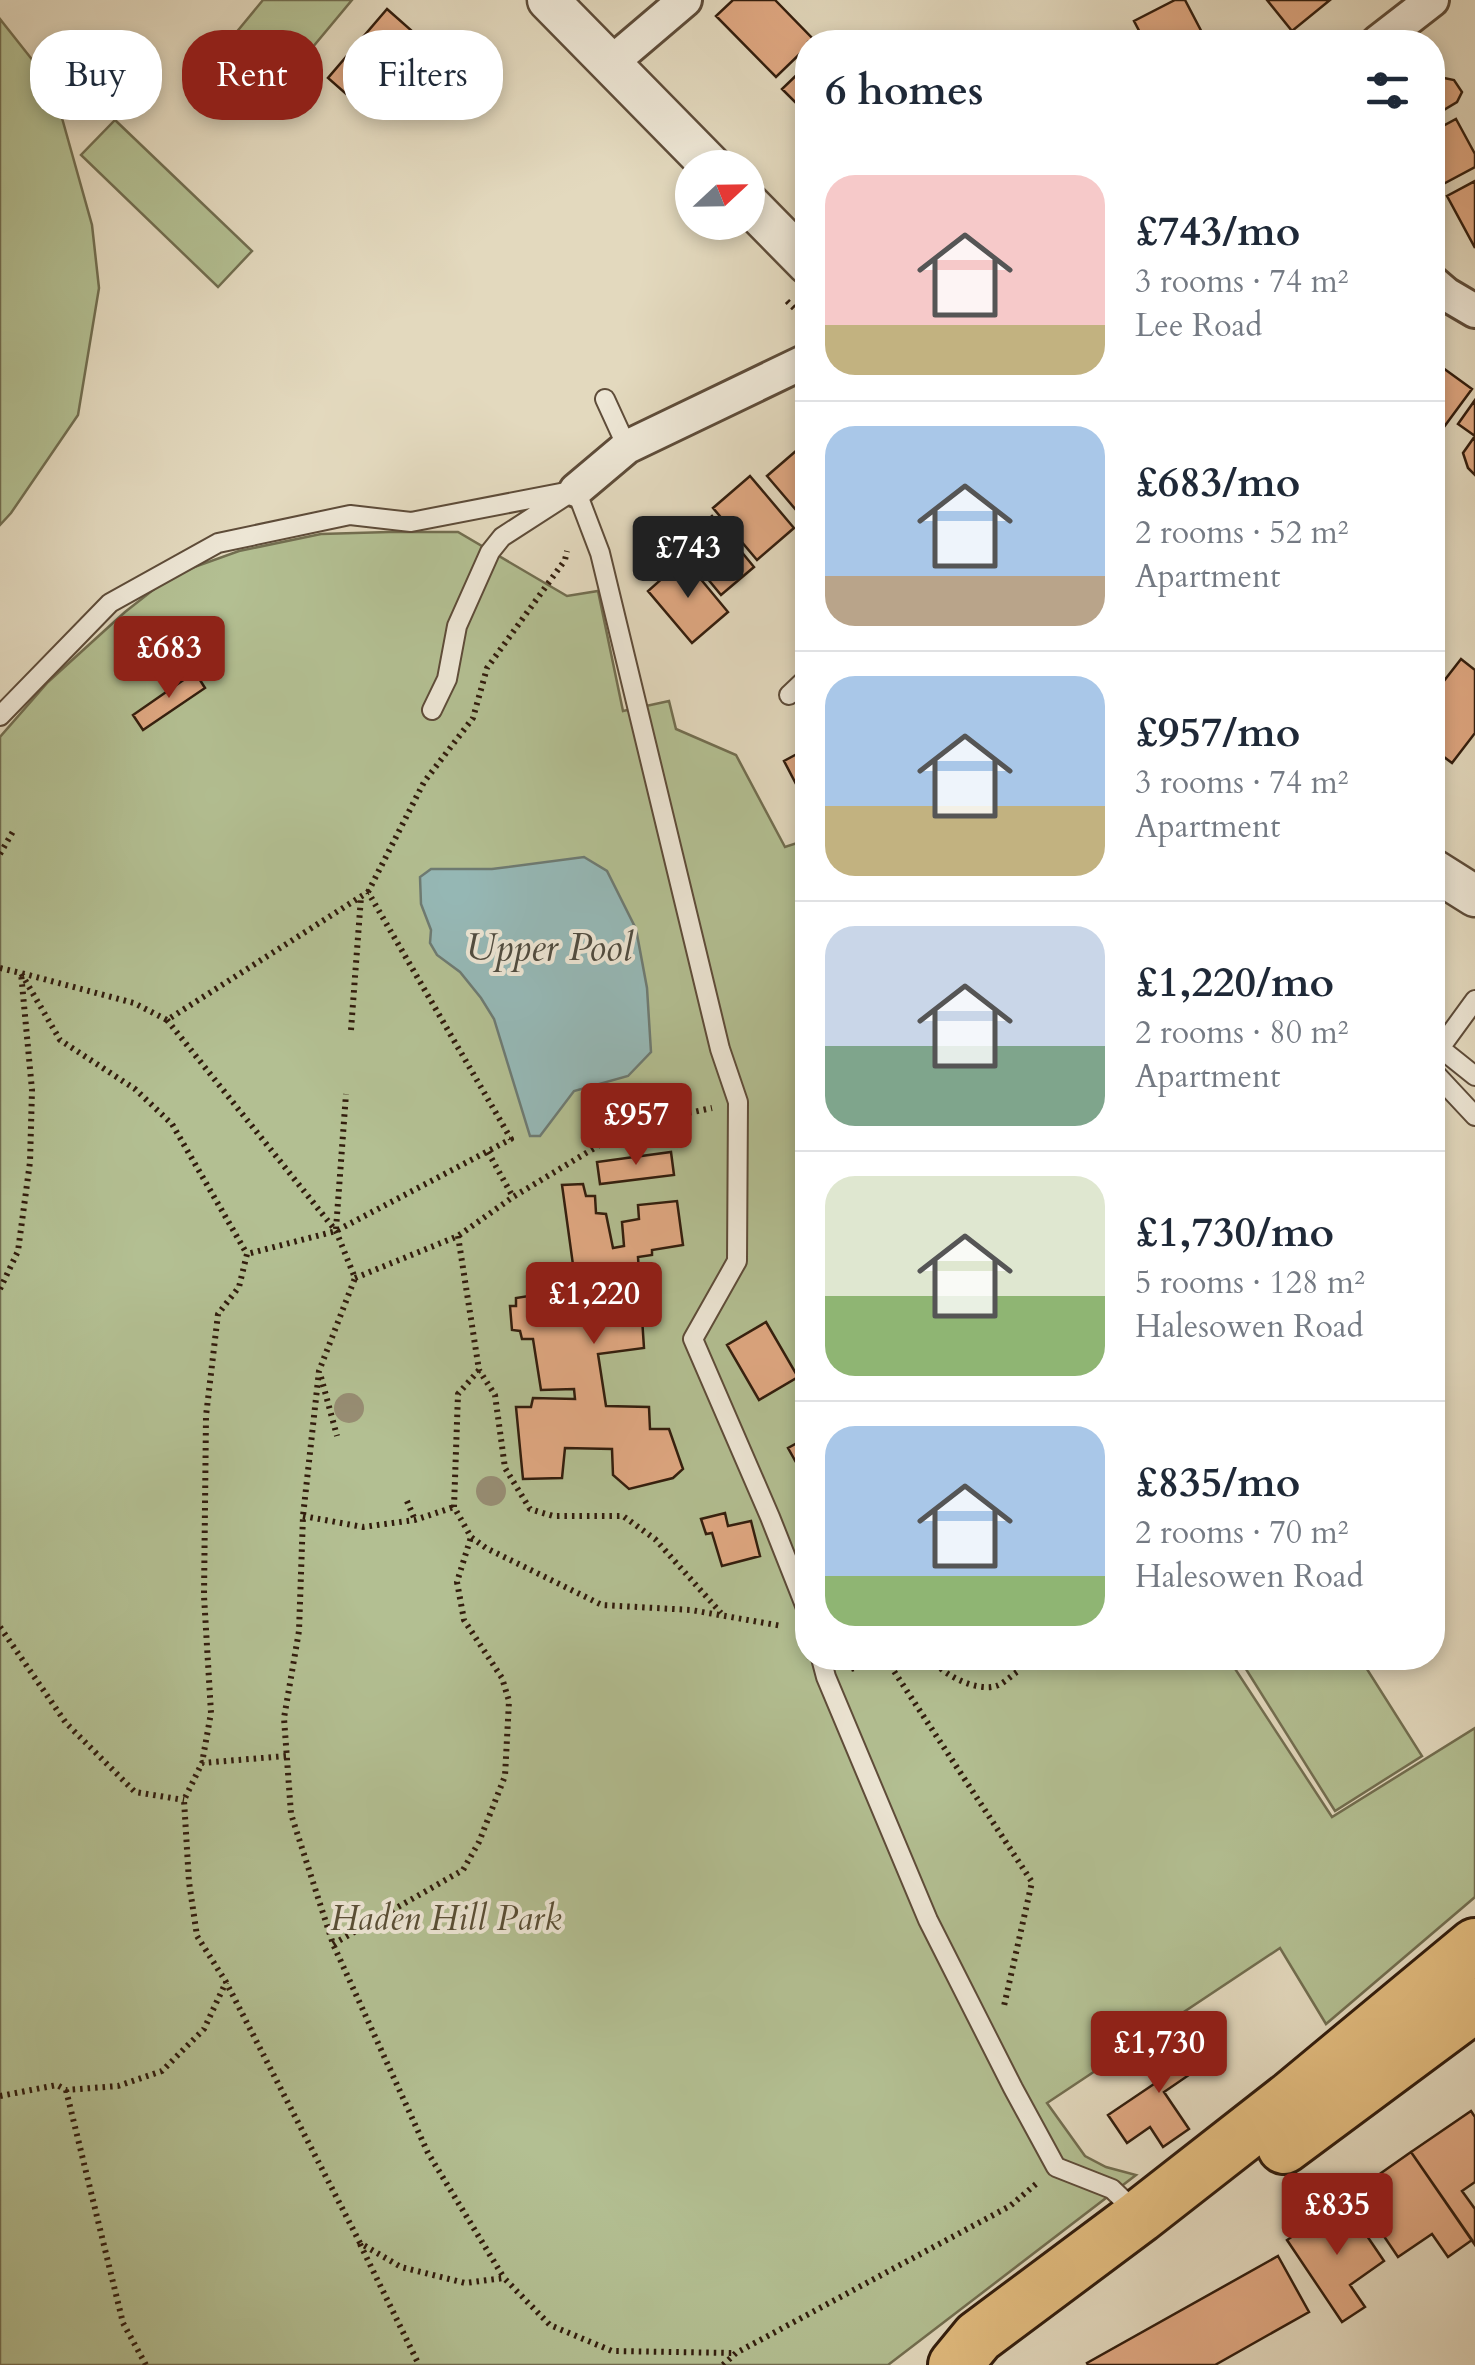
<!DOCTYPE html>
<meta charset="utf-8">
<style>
body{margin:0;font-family:Cardo,serif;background:#f6f6f7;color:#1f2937;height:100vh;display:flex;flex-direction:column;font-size:38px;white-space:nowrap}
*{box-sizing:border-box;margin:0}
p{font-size:32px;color:#747a83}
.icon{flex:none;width:55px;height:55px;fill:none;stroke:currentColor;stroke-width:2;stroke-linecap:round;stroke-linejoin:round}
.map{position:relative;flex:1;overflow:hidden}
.sheet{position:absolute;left:795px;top:30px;width:650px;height:1640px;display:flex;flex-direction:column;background:#fff;border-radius:40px;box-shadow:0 5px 15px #0003}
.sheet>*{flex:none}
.banner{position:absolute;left:30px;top:30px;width:615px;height:90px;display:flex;gap:20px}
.needle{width:65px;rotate:68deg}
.controls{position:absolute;left:675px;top:150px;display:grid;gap:20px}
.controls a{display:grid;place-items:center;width:90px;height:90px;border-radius:50%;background:#fff;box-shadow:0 5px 15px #0003;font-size:50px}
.price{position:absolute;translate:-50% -85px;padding:0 22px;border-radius:10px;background:#8f2418;color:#fff;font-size:32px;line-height:65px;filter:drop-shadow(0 2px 5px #0008)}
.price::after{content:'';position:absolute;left:50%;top:60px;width:30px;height:22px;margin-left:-15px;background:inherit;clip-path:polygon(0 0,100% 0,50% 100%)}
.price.selected{background:#222;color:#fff}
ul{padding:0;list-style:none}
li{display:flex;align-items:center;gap:30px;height:250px;padding:0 30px}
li+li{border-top:2px solid #e0e1e3}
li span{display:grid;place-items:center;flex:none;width:280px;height:200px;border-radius:30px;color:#555}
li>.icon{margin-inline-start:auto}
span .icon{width:120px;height:120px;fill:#fffc;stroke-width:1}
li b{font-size:42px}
h2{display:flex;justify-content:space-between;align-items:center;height:120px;padding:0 30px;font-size:42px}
.pill{padding:0 35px;border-radius:40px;background:#fff;box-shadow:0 5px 15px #0003;font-size:35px;line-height:90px}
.pill.selected{background:#8f2418;color:#fff}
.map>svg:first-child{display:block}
.green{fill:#b3bf92;stroke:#726e50;stroke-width:2.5}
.water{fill:#96b9b7;stroke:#6e7b73;stroke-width:2.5}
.building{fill:#e0a882;stroke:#321d0d;stroke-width:2.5}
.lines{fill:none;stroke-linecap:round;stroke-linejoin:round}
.service-casing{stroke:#5e4c39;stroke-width:22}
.minor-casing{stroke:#5e4c39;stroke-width:38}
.tertiary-casing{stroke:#5e4c39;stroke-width:45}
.primary-casing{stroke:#321d0d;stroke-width:58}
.path{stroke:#321d0d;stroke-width:6;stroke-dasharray:2.5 5;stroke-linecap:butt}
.service{stroke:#ede6d5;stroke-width:18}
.minor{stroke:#ede6d5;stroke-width:32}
.tertiary{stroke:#ede6d5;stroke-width:40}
.primary{stroke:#e2bc7f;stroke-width:52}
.tree{fill:#978d73}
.labels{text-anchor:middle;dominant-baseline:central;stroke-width:8;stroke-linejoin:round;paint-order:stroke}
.park-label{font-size:35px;font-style:italic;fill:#594e35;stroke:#ede6d5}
.water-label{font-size:38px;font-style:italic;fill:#504c40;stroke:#ede6d5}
</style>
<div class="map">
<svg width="1475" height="2365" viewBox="0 0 1475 2365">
<rect width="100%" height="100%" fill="#e3d9be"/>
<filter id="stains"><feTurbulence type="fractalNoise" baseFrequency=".002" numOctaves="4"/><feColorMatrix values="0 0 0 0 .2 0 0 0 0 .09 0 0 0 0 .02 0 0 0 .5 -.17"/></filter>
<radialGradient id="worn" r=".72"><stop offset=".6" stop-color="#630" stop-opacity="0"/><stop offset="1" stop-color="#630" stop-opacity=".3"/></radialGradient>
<path class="green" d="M263,0H352L282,84L230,40Z
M0,19L53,86L92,225L99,288L78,415L11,513L0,525Z
M115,120L252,251L218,287L81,155Z
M389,532H458L567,596L598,591L623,711L669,701L676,729L736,755L785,847L806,840L807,844L808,1658H1228L1332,1817L1475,1728V1897L1326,2024L1280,1948L1047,2103L1085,2156L1106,2167L1136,2175L888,2365H0V737L48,682L125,612L172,575L239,551L321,534Z
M1239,1658H1360L1422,1756L1335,1811Z"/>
<path class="water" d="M584,857L607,871L636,929L647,988L651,1052L628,1076L574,1091L540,1136H530L494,1019L481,998L460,972L437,955L430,943L431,930L421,904L420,877L431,869H492Z"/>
<path class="building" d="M733,0H775L814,40L808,42V46L776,77L716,16Z
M1175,0H1185L1207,42H1145L1134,21Z
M1267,0H1330L1292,31Z
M387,9L412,31L353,100L328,78Z
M808,64V115L782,89Z
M1444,78L1454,80L1462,92L1457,102L1432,117V84Z
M1456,119L1475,154V167L1432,190V132Z
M1475,181V248L1447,196Z
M1432,360L1472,389L1441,431L1432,425Z
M1475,400V436L1458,424Z
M1475,436V475L1468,468L1463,453Z
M804,444L808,448V524L767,476Z
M750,476L794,528L757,560L713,508Z
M712,516L754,567L721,595L679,544Z
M684,559L728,612L692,643L648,591Z
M1461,659L1475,670V733L1452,763L1432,748V711L1441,701L1433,695Z
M195,672L205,688L143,730L133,715Z
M808,748V807L784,761Z
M671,1152L674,1175L600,1184L597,1162Z
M583,1184L586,1196H595L596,1213L606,1214L613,1248L624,1246L622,1222L639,1219L638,1205L677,1201L683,1245L652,1250V1255L638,1257L644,1348L598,1354L606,1406L649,1407L650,1429H669L683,1469L673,1478L629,1489L613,1475L612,1449L565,1448L562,1478L523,1479L516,1407H531L533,1398L575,1399L574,1389L541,1390L533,1339H522L520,1331L512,1330L510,1306H516V1298L554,1292L553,1282L561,1274L574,1272L562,1185Z
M766,1322L798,1377L759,1400L727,1345Z
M808,1437V1480H806L788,1448Z
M725,1513L728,1526L751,1521L760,1556L722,1566L712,1533L706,1534L701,1519Z
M1187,2035L1205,2064L1164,2092L1189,2129L1163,2147L1150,2127L1127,2143L1108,2115L1157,2082L1144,2063Z
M1471,2111L1475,2117V2182L1462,2191L1475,2209V2245L1411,2152Z
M1411,2152L1472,2240L1448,2257L1432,2234L1398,2257L1354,2192Z
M1344,2202L1384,2261L1350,2285L1365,2307L1342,2322L1287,2240Z
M1278,2256L1309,2312L1215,2365H1088L1087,2363Z"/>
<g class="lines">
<g class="service-casing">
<path id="service" d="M605,399L627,447
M576,490L600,553L720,1049L738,1102L737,1261L693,1339L770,1517L808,1613
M789,695L808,677
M432,710L447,679L457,626L490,552L502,537L567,495
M0,716L110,603L218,543L350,515L411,522L576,490
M1440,1048L1475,1076
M1432,1059L1475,1000
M1432,1070L1475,1116
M821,1658L826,1677L928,1920L1013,2088L1056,2167L1112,2189L1136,2212"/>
</g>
<g class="minor-casing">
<path id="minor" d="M1378,42L1432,0
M611,63L685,0
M1432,282L1446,294L1475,311
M576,490L627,447L808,360"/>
</g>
<g class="tertiary-casing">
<path id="tertiary" d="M548,0L713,168
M748,203L808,264
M1432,869L1475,896"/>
</g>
<g class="primary-casing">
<path id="primary" d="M1284,2147L1475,2005
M955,2365L978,2337L1140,2216L1292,2097L1475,1945"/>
</g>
<path class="path" d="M787,301L808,322
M0,854L15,828
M368,892L424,782L473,718L487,668L565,560L567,551
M0,968L21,973L60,1040L135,1089L172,1124L247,1254L239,1287L218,1314L206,1416L204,1596L211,1713L202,1763
M167,1020L336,1231L355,1278L319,1371L303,1516L299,1631L284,1718L291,1814L333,1944L428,2153L504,2278
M351,1030L361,897
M488,1152L513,1197
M336,1229L346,1094
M458,1236L479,1370L495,1395L505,1468L530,1509L553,1516H623L655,1539L721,1613
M355,1278L458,1236L513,1197L606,1141L665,1118L712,1108
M0,1289L18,1251L30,1162L32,1090L21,973L134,1003L167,1020L368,892L511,1139L336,1231L247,1254
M479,1370L458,1394L454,1507L471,1537L486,1548L602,1605L691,1610L782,1626
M321,1377L337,1436
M407,1501L415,1520
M303,1516L363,1527L415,1520L454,1507
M0,1627L66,1723L135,1792L184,1800
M930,1658C942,1674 975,1692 996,1686C1003,1684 1011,1676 1017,1672L1021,1658
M886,1659L1032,1882L1004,2006
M851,1669L887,1658
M286,1756L202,1763L184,1800L189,1882L197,1936L226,1982L360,2243L401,2267L465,2283L504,2278L550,2325L612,2351L736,2353
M333,1944L463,1870L479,1842L505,1776L509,1701L502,1678L464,1620L457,1582L471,1537
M66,2090L123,2323L146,2365
M0,2096L57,2085L66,2090L118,2086L162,2071L204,2029L226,1982
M360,2244L419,2365
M723,2365L736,2353L1010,2206L1036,2184"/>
<use href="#service" class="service"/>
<use href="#minor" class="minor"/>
<use href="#tertiary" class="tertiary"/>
<use href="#primary" class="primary"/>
</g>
<g class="tree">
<circle cx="349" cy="1408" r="15"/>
<circle cx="491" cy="1491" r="15"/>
</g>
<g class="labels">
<g class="park-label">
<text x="446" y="1919">Haden Hill Park</text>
</g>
<g class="water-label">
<text x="549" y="948">Upper Pool</text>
</g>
</g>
<rect width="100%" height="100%" filter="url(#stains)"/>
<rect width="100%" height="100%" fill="url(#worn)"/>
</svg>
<div class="controls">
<a><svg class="needle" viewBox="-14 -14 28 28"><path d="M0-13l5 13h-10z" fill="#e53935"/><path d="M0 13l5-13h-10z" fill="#747a83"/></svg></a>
</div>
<b class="price selected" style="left:688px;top:601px">£743</b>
<b class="price" style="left:169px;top:701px">£683</b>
<b class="price" style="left:636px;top:1168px">£957</b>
<b class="price" style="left:594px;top:1347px">£1,220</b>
<b class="price" style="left:1159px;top:2096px">£1,730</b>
<b class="price" style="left:1337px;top:2258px">£835</b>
<div class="banner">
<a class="pill">Buy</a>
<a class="pill selected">Rent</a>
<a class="pill">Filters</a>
</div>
<section class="sheet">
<h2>6 homes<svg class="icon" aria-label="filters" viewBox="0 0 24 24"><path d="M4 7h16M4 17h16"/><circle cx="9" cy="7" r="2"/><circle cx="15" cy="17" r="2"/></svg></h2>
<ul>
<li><span style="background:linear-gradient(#f6c9c9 75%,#c2b280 0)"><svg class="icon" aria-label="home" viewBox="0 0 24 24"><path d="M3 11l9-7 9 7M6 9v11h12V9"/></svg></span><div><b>£743/mo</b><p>3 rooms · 74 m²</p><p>Lee Road</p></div></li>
<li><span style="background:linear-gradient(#a9c7e8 75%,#b9a48a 0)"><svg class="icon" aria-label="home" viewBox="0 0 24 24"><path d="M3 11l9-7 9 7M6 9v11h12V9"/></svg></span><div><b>£683/mo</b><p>2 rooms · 52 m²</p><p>Apartment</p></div></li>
<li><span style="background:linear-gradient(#a9c7e8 65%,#c2b280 0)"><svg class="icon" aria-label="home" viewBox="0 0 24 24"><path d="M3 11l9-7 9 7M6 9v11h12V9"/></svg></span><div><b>£957/mo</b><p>3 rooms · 74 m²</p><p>Apartment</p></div></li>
<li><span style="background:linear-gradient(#c9d6e8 60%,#7fa58c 0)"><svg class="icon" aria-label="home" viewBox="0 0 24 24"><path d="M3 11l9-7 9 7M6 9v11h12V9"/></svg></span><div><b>£1,220/mo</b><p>2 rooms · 80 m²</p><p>Apartment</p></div></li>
<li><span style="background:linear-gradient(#dfe7d0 60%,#8fb573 0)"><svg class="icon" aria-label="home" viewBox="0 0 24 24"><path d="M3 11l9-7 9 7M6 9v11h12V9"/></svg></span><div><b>£1,730/mo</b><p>5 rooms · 128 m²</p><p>Halesowen Road</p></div></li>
<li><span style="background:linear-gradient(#a9c7e8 75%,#8fb573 0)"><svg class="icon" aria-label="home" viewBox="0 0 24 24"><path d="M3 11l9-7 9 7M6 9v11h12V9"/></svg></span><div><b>£835/mo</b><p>2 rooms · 70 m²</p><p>Halesowen Road</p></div></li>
</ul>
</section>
</div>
